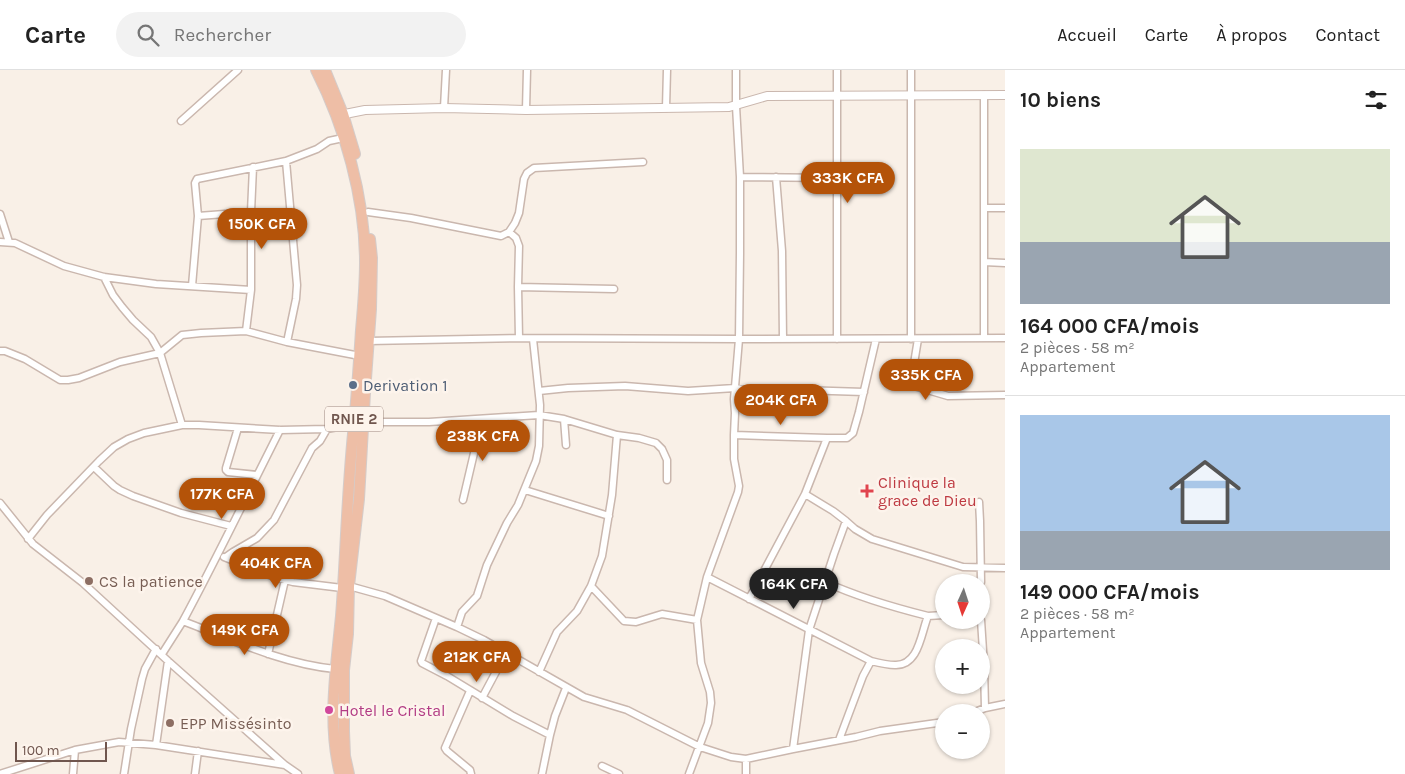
<!DOCTYPE html>
<html lang="fr">
<meta charset="utf-8">
<style>
body{margin:0;font-family:Karla,sans-serif;background:#f2f2f2;color:#222;height:100vh;display:flex;flex-direction:column;font-size:19px;white-space:nowrap}
*{box-sizing:border-box;margin:0}
p{font-size:16px;color:#767676}
.icon{flex:none;width:28px;height:28px;fill:none;stroke:currentColor;stroke-width:2;stroke-linecap:round;stroke-linejoin:round}
.map{position:relative;flex:1;overflow:hidden}
.panel{display:flex;flex-direction:column;background:#fff;width:400px}
.panel>*{flex:none}
.needle{width:32px;rotate:183deg}
.fabs{position:absolute;left:935px;top:504px;display:grid;gap:10px}
.fabs a{display:grid;place-items:center;width:55px;height:55px;border-radius:50%;background:#fff;box-shadow:0 1px 4px #0004;font-size:25px}
.scale{position:absolute;left:15px;bottom:12px;width:92px;box-sizing:border-box;padding-left:5px;border:2px solid #70564e;border-top:0;font-size:14px;line-height:18px;white-space:nowrap;color:#70564e;-webkit-text-stroke:4px #fdf4ec;paint-order:stroke}
.price{position:absolute;translate:-50% -42px;padding:0 11px;border-radius:18px;background:#b45309;color:#fff;font-size:16px;line-height:32px;filter:drop-shadow(0 1px 2px #0008)}
.price::after{content:'';position:absolute;left:50%;top:30px;width:15px;height:11px;margin-left:-8px;background:inherit;clip-path:polygon(0 0,100% 0,50% 100%)}
.price.on{background:#222;color:#fff}
ul{padding:0;list-style:none}
li{display:grid;align-content:center;gap:10px;height:265px;padding:0 15px}
li+li{border-top:1px solid #e0e0e0}
li span{display:grid;place-items:center;height:155px;border-radius:0px;color:#555}
li>.icon{margin-inline-start:auto}
span .icon{width:90px;height:90px;fill:#fffc;stroke-width:1}
li b{font-size:21px}
h2{display:flex;justify-content:space-between;align-items:center;height:60px;padding:0 15px;font-size:21px}
header{display:flex;align-items:center;gap:30px;box-sizing:border-box;height:70px;padding:0 25px;background:#fff;border-bottom:1px solid #e0e0e0}
header strong{font-size:24px}
nav{display:flex;gap:28px;margin-inline-start:auto;font-size:18px}
.search{width:350px;height:45px;background:#f2f2f2;display:flex;align-items:center;gap:12px;box-sizing:border-box;padding:0 18px;border-radius:28px;color:#767676;font-size:19px}
main{display:flex;flex:1;min-height:0}
.map>svg:first-child{display:block}
.lines{fill:none;stroke-linecap:round;stroke-linejoin:round}
.minor-casing{stroke:#cab7ae;stroke-width:9}
.tertiary-casing{stroke:#cab7ae;stroke-width:10}
.trunk-casing{stroke:#d4ccca;stroke-width:12}
.minor{stroke:#fff;stroke-width:6}
.tertiary{stroke:#fff;stroke-width:8}
.trunk{stroke:#eebea6;stroke-width:10}
.service-dot{fill:#5c6f8a;stroke:#fdf4ec;stroke-width:2}
.health-dot{fill:#e0444e;stroke:#fdf4ec;stroke-width:2}
.education-dot{fill:#8d6e63;stroke:#fdf4ec;stroke-width:2}
.hotel-dot{fill:#d1479c;stroke:#fdf4ec;stroke-width:2}
.labels{text-anchor:middle;dominant-baseline:central;stroke-width:5;stroke-linejoin:round;paint-order:stroke}
.shield{fill:#fdf4ec;stroke:#9a857d;stroke-width:1}
.shield-label{font-size:15px;font-weight:bold;fill:#70564e}
.service-label{font-size:16px;fill:#4e5e75;stroke:#fdf4ec;text-anchor:start}
.health-label{font-size:16px;fill:#be3a42;stroke:#fdf4ec;text-anchor:start}
.education-label{font-size:16px;fill:#785e54;stroke:#fdf4ec;text-anchor:start}
.hotel-label{font-size:16px;fill:#b23c85;stroke:#fdf4ec;text-anchor:start}
</style>
<header>
<strong>Carte</strong>
<div class="search"><svg class="icon" aria-label="search" viewBox="0 0 24 24"><circle cx="10" cy="10" r="6"/><path d="M15 15l6 6"/></svg>Rechercher</div>
<nav><a>Accueil</a><a>Carte</a><a>À propos</a><a>Contact</a></nav>
</header>
<main>
<div class="map">
<svg width="1005" height="704" viewBox="0 0 1005 704">
<rect width="100%" height="100%" fill="#f9f0e7"/>
<g class="lines">
<g class="minor-casing">
<path id="minor" d="M984,25V268
M444,38L446,0
M666,38L667,0
M526,40L527,0
M181,51L238,0
M286,91L297,215L296,229L287,272
M740,107L837,108
M776,107L782,181L783,269
M984,138H1005
M368,142L411,148L501,166L509,162L515,153L519,143L524,109L527,103L534,98L643,92
M0,144L9,172
M198,146L251,142
M509,162L516,168L519,176L518,217L519,268
M0,172L15,173L64,196L104,207L156,214L251,220
M984,192L1005,193
M104,207L113,225L122,237L133,250L151,267L160,283L182,355
M192,216L198,146L195,113L197,109L286,91L317,79L329,71L343,68
M518,217L614,219
M246,261L251,220V142L253,97
M837,269V0
M911,269V0
M918,269L911,312L914,316L948,326L1005,325
M368,271L519,268L739,269L1005,268
M0,281H5L25,289L60,310H68L79,308L120,292L160,283L182,265L201,263L246,261L287,272L360,286
M539,321L568,318L625,316L688,321L735,318L769,322L801,320L864,322
M564,349L566,375
M364,352H429L539,345L564,349L617,365L639,368L656,373L662,379L667,390V410
M238,358L226,398V400L228,402L257,405
M734,365L827,368H847L853,363L859,342L876,269
M94,397L114,416L120,420L133,426L181,443L231,456
M525,420L609,446
M805,424L827,368
M463,430L482,349
M979,432L980,451L981,512
M0,433L33,474L83,513L168,591L285,695
M28,469L47,445L99,391L114,377L128,369L144,363L182,355H199L280,360L327,359L354,354
M224,487L277,508L293,512L342,518
M226,487L233,482L257,468L274,450L312,378L320,371L327,359
M707,507L871,591
M825,512C858,527 892,537 928,546
M349,516L385,526L457,557L484,570L584,627L627,640L700,677L731,687L746,689L793,679L856,667L880,661L944,652
M591,516L624,551L636,552L662,544L697,550
M749,529L805,424L833,441L846,451L855,459L872,469L963,497L1005,498
M436,548L421,591L422,593L447,606L513,646L550,665
M981,550L984,596L985,638
M183,551C217,488 248,423 280,360
M457,557L462,542L477,526L487,495L507,453L518,435L536,391L539,376L540,335L533,269
M162,584L183,551C232,570 283,594 335,599
M268,584L285,510
M539,602L557,562L577,541L591,516L602,486L612,425L617,365
M470,621L445,678L447,681L470,700L471,704
M482,628L506,583
M975,642L985,638L1005,634
M839,670L863,606L871,591C879,593 887,595 895,595C919,596 921,563 928,546L944,545
M156,675L168,591
M793,679L809,560L834,484L846,451
M746,689V704
M602,696L619,704
M0,704L75,680L119,672L156,675L285,695L298,704
M73,704L75,680
M124,704L131,659L142,609L145,599L156,579
M195,704L198,681
M542,704L550,665L555,646L566,618
M689,704L708,653L711,633L710,622L701,593L697,550L707,507L738,422L739,416L734,389V365L735,343L734,329L739,269L740,183V107L736,36V0"/>
</g>
<g class="tertiary-casing">
<path id="tertiary" d="M340,45L365,40L444,38L526,40L729,37L767,26L1005,25"/>
</g>
<g class="trunk-casing">
<path id="trunk" d="M316,0C345,57 365,128 365,192C365,215 363,238 361,260C359,291 357,323 354,354C347,418 346,482 341,546C336,598 327,653 340,704
M325,0L343,44L355,84
M349,704L345,686L344,661V600L348,564L349,516L359,429L365,323L371,239L372,188L370,169"/>
</g>
<use href="#minor" class="minor"/>
<use href="#tertiary" class="tertiary"/>
<use href="#trunk" class="trunk"/>
</g>
<circle class="service-dot" cx="353" cy="315" r="5"/>
<path class="health-dot" d="M864.5 413.5h5v5h5v5h-5v5h-5v-5h-5v-5h5z"/>
<g class="education-dot">
<circle cx="89" cy="511" r="5"/>
<circle cx="170" cy="653" r="5"/>
</g>
<circle class="hotel-dot" cx="329" cy="640" r="5"/>
<g class="labels">
<rect class="shield" x="325" y="336.5" width="58" height="25" rx="4"/>
<g class="shield-label">
<text x="354" y="349">RNIE 2</text>
</g>
<g class="service-label">
<text x="363" y="315">Derivation 1</text>
</g>
<g class="health-label">
<text x="878" y="412">Clinique la<tspan x="878" dy="18">grace de Dieu</tspan></text>
</g>
<g class="education-label">
<text x="99" y="511">CS la patience</text>
<text x="180" y="653">EPP Missésinto</text>
</g>
<g class="hotel-label">
<text x="339" y="640">Hotel le Cristal</text>
</g>
</g>
</svg>
<div class="fabs">
<a><svg class="needle" viewBox="-14 -14 28 28"><path d="M0-13l5 13h-10z" fill="#e53935"/><path d="M0 13l5-13h-10z" fill="#767676"/></svg></a>
<a>+</a>
<a>−</a>
</div>
<div class="scale">100 m</div>
<b class="price" style="left:848px;top:134px">333K CFA</b>
<b class="price" style="left:262px;top:180px">150K CFA</b>
<b class="price" style="left:926px;top:331px">335K CFA</b>
<b class="price" style="left:781px;top:356px">204K CFA</b>
<b class="price" style="left:483px;top:392px">238K CFA</b>
<b class="price" style="left:222px;top:450px">177K CFA</b>
<b class="price" style="left:276px;top:519px">404K CFA</b>
<b class="price on" style="left:794px;top:540px">164K CFA</b>
<b class="price" style="left:245px;top:586px">149K CFA</b>
<b class="price" style="left:477px;top:613px">212K CFA</b>
</div>
<section class="panel">
<h2>10 biens<svg class="icon" aria-label="filters" viewBox="0 0 24 24"><path d="M4 7h16M4 17h16"/><circle cx="9" cy="7" r="2"/><circle cx="15" cy="17" r="2"/></svg></h2>
<ul>
<li><span style="background:linear-gradient(#dfe7d0 60%,#9aa5b1 0)"><svg class="icon" aria-label="home" viewBox="0 0 24 24"><path d="M3 11l9-7 9 7M6 9v11h12V9"/></svg></span><div><b>164 000 CFA/mois</b><p>2 pièces · 58 m²</p><p>Appartement</p></div></li>
<li><span style="background:linear-gradient(#a9c7e8 75%,#9aa5b1 0)"><svg class="icon" aria-label="home" viewBox="0 0 24 24"><path d="M3 11l9-7 9 7M6 9v11h12V9"/></svg></span><div><b>149 000 CFA/mois</b><p>2 pièces · 58 m²</p><p>Appartement</p></div></li>
</ul>
</section>
</main>
